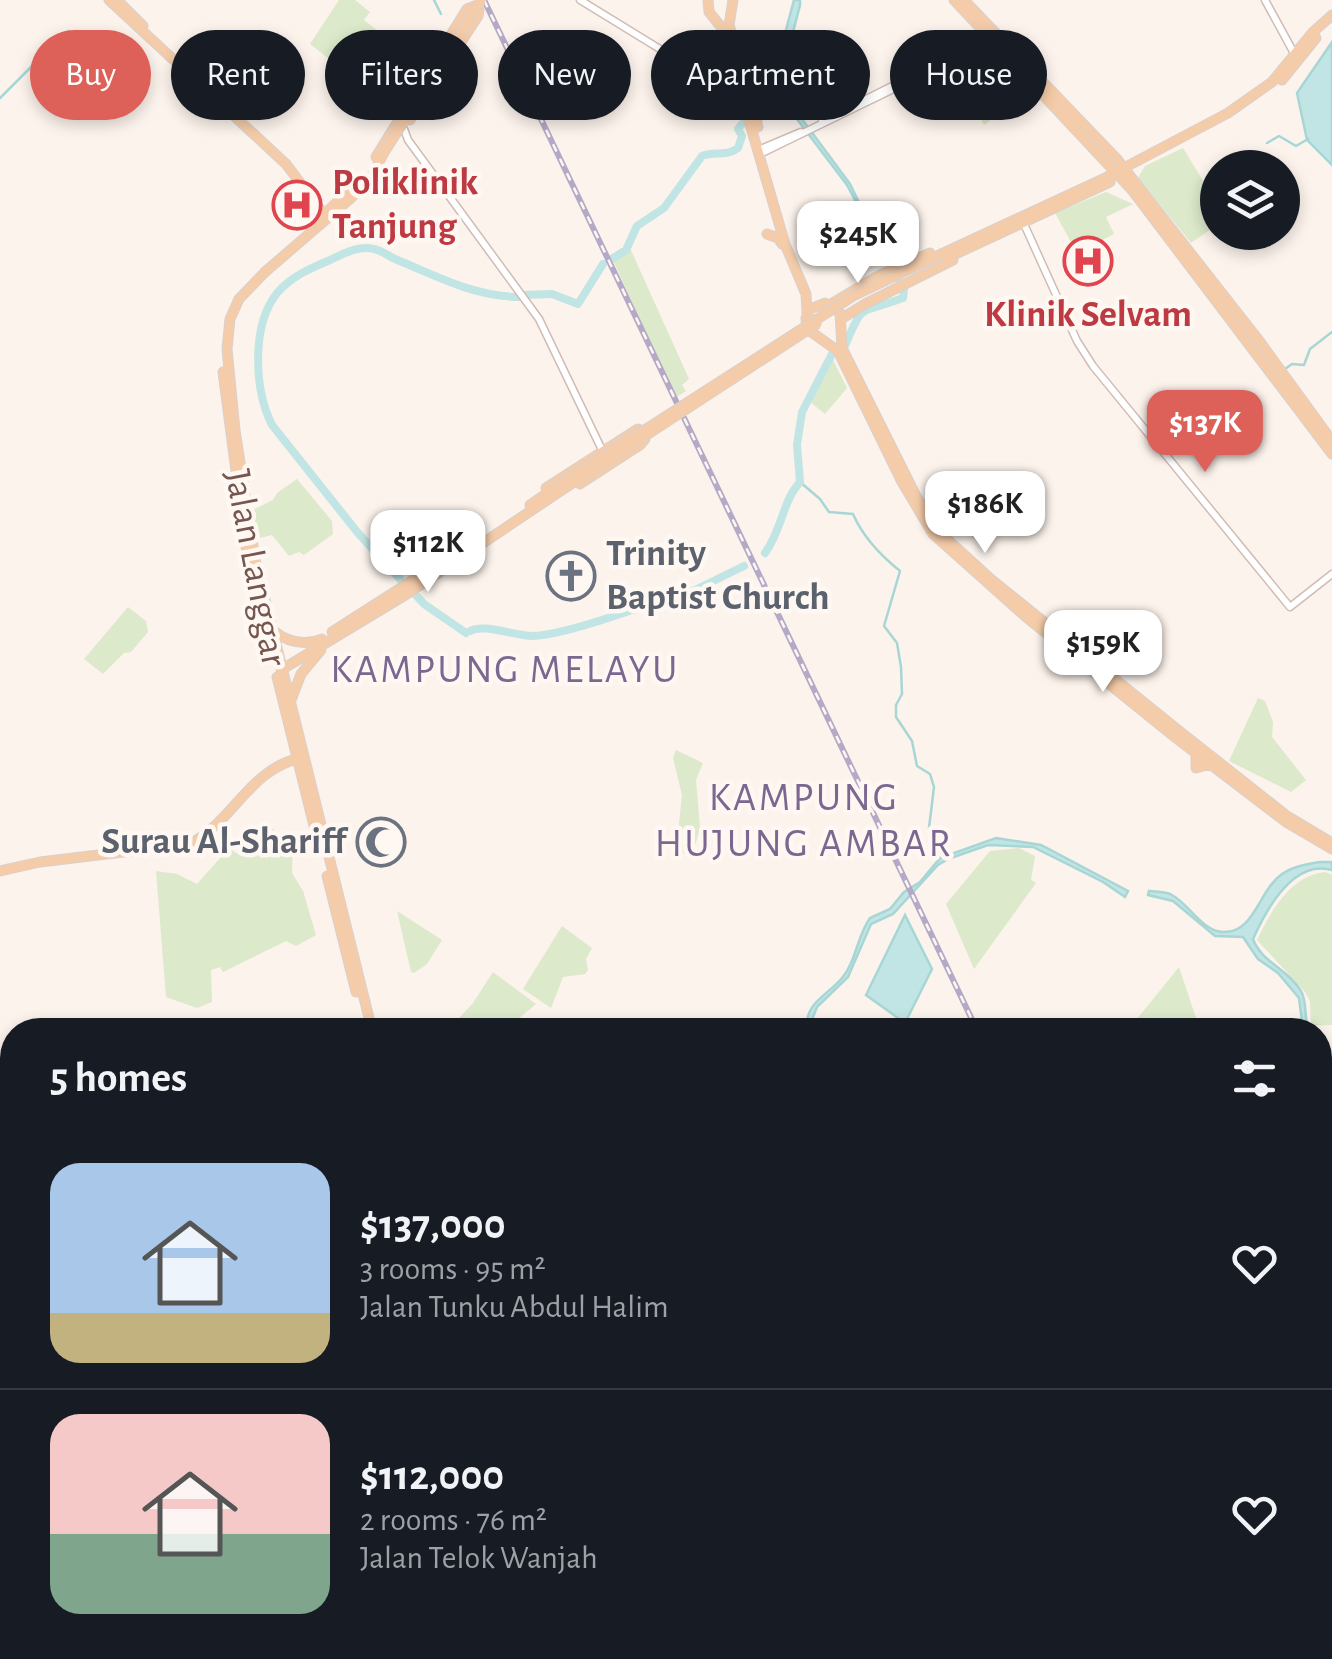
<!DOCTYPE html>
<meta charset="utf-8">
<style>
body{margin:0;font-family:"Alegreya Sans",sans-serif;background:#242831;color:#f1f3f6;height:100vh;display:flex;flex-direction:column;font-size:38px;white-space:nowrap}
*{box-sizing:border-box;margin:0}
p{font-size:32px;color:#9ea1a6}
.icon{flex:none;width:55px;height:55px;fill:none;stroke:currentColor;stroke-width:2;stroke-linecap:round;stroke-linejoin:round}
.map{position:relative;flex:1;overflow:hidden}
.sheet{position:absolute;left:0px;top:1018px;width:1332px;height:642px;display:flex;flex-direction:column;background:#171b24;border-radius:40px 40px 0 0;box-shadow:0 5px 15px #0003}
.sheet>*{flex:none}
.top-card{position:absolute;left:30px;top:30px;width:1272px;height:90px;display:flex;gap:20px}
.tools{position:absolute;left:1200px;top:150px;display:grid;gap:20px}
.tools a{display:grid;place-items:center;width:100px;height:100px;border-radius:50%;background:#171b24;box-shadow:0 5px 15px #0003;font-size:50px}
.price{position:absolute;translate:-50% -85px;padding:0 22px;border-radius:20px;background:#fff;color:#222;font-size:32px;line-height:65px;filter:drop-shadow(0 2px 5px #0008)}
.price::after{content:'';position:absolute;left:50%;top:60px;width:30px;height:22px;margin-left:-15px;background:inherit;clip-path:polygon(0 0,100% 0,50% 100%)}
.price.on{background:#dd6059;color:#fff}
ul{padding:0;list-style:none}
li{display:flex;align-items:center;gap:30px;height:250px;padding:0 50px}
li+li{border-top:2px solid #363941}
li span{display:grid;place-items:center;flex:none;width:280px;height:200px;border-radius:30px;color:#555}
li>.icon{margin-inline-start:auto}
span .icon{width:120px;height:120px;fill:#fffc;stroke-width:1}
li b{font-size:42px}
h2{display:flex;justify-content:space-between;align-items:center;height:120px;padding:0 50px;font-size:42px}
.tag{padding:0 35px;border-radius:45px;background:#171b24;box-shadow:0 5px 15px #0003;font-size:35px;line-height:90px}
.tag.on{background:#dd6059;color:#fff}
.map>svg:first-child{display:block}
.green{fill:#dce9ca}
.water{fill:#c1e5e4;stroke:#a7d6d5;stroke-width:2.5}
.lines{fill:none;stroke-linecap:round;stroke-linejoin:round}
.stream{stroke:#a7d6d5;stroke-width:2.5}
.river{stroke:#c1e5e4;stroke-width:8}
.minor-casing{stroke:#d0bcb4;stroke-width:9}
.major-casing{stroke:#d9d0ce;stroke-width:11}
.minor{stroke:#fff;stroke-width:6}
.major{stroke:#f5cca9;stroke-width:9}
.rail-casing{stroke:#b4a9c6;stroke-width:6}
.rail{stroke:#fef7f2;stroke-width:2.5;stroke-dasharray:8;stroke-linecap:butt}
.major-bridge-casing{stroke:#d9d0ce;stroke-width:11;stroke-linecap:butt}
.major-bridge{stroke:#f5cca9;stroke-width:9}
.labels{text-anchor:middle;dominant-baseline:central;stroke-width:9;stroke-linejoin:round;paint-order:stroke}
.health-label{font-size:38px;font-weight:bold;fill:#be3a42;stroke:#fef7f2;text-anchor:start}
.worship-label{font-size:38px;font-weight:bold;fill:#5b616d;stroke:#fef7f2;text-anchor:start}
.street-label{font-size:38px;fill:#76574f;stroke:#fef7f2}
.neighbourhood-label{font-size:40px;letter-spacing:2.5px;fill:#7c6791;stroke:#fef7f2}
</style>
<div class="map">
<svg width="1332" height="1659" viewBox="0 0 1332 1659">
<rect width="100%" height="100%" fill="#fcf3ec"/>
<path class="green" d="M339,0H355L370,12L364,20L396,45L403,37L430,58L395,111L310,44Z
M984,49L996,53L1032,91L1025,99C1001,94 1001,116 984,125L953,66Z
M1183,148L1217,204V225L1191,243L1138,178L1145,166Z
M1106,192L1133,204L1106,217L1114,234L1077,253L1055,213Z
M630,248L689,379L682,385L686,391L675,398L613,260Z
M833,360L847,388L825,414L809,401Z
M297,479L332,521L333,534L304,555L299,552L289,556L272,535L256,539L251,511L273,500L277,493Z
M128,607L146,621L148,632L131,652L124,653L103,674L84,659Z
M1258,698L1265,701L1273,722L1272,737L1306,780L1291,792L1229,761Z
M676,750L703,763L696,780L700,828L694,849L695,857L676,851L682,795L673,758Z
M268,825L293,846L292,873L303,891L316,935L296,946L286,941L223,972L220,967L211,970L212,1002L197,1008L166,997L156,871L177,874L197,884L229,848L238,854Z
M1019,848L1035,856L1031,880L1036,883L974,969L946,904L990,851Z
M1325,872L1332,875V1025L1311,1026L1310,1001L1305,992L1257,940C1271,911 1290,876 1325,872Z
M397,911L442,940L427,964L414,973L411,972Z
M562,926L592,948L586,959L588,970L585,974L563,977L551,1008L523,989Z
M1179,967L1200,1030H1128Z
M493,972L536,1004L505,1030H448L473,1003Z"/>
<path class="water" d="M794,0H800V5L786,59L793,107L850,184L889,265L847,185L784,102L779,56Z
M1332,42V165L1307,140L1297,93Z
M996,838L1041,845L1128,891L1125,897L1103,882L1033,847L988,845L948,859L938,865L893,914L871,924L848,977L817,1007L811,1022L812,1030H806C806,1001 826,997 842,978C856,962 857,936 870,918L890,909L904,892L920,882L940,858Z
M1320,862H1332V870C1293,859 1266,910 1253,939C1261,962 1289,970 1301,991C1308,1003 1303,1018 1309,1030H1303L1299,998L1278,973L1258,959L1243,937L1215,936L1173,901L1148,895L1149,891C1156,892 1165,891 1172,895C1189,904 1203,932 1223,932C1255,933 1258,891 1282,874C1294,866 1307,864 1320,862Z
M905,915L932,969L905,1023L866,995Z"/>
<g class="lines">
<path class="stream" d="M434,0L441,14
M0,98L41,57L57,52L69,31
M1267,143L1279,136L1296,146L1308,139
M1285,369L1292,364L1304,365L1310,349L1332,332
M1177,412V413
M1181,416L1198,431L1200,429
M800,482L820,499L829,512L853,514C863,537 880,555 900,571L884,626L897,643L901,667L902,694L896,705V717L912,741L917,766L930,774L934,787L929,828L939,857
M828,1648L830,1659"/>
<path class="river" d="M761,117L790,106
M610,260L626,250L637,226L664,208L702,156C715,151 726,157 738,148L742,136L738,129L742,124
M524,295L552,294L578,304L603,264
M844,348C864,301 857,315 903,298L904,289L893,271
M765,553C782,530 782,502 800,482L797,445L802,412L832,354
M400,579L358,533L272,425C254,389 251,324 278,292C292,276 311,268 330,260C343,254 359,245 374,249C381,250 388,256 395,259C437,276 472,296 519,297
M413,592L424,604L466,633
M634,610L695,590L744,566
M470,631C485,623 513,636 533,636C559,635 603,620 629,611"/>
<g class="minor-casing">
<path id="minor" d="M580,0L699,73L721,68L736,73
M1265,0L1295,55
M822,121L989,38
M404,129L408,140L539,319L603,452
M763,148L801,132
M764,152L996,39
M1024,224L1077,341L1093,366L1290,607L1332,574"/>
</g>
<g class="major-casing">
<path id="major" d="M109,0L286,164L326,217
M117,0L143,26
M708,0L709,12L722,28L785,244L806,294L807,313
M733,0L729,25L758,127
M954,0L1132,190L1332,454
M964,0L1116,158L1260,342L1332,441
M1282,80L1316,38
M376,157L467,9L475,6L479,10L478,16L410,120
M321,217L346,194
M767,234L778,238L782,244
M947,258L1110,182
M924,262L1103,179L1228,113L1272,82L1313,32L1332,15
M831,304L878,276L930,253
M841,319L865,304L953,260
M223,372L246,547L263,623
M546,488L638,429L644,432L645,439L640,445L580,484
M530,505L553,489
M271,628C284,642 305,646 322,639
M332,632L479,538
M281,670L407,594L556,494
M277,677L319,846
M291,700L301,674L321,650
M1196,753V768L1210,764
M1332,843L1287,816L1178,730L992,580L938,531L916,496L842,348L840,313L825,303L810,309L806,318L807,329L838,351L902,482L933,534L1026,617L1176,738L1286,822L1332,849
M0,871L40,862L190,844C234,821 250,768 301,758
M327,876L356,992
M372,1030L255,559L235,430L227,349L230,319L239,299L265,272L352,197L372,176L383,154
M1320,1220L1332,1200
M0,1438L12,1469
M0,1456L12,1483
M1320,1615L1332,1609
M1320,1628L1332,1622
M1329,1641L1330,1628
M106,1648L111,1659
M568,1648L575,1659
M576,1648L584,1659
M638,1659L657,1648
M1249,1659L1270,1648
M1264,1659L1290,1648"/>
</g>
<use href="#minor" class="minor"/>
<use href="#major" class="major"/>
<g class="rail-casing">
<path id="rail" d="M484,0L977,1030
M1320,1478L1332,1486"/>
</g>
<use href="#rail" class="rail"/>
<g class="major-bridge-casing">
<path id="major-bridge" d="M383,154L481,0
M553,489L853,296L924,262
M556,494L817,324"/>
</g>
<use href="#major-bridge" class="major-bridge"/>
</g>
<defs>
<g id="hospital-ring" transform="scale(2.5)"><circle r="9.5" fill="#fef7f2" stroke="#e0444e" stroke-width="1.5"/><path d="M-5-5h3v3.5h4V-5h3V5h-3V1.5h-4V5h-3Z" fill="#e0444e"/></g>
<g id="church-ring" transform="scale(2.5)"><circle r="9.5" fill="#fef7f2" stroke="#6b7280" stroke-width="1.5"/><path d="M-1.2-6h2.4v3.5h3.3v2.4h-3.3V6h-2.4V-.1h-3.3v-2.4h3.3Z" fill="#6b7280"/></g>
<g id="mosque-ring" transform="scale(2.5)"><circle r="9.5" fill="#fef7f2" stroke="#6b7280" stroke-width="1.5"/><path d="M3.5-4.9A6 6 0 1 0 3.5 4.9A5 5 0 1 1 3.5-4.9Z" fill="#6b7280"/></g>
</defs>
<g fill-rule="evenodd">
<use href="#hospital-ring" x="297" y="205"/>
<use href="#hospital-ring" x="1088" y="261"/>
<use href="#church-ring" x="571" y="576"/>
<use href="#mosque-ring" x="381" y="842"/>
</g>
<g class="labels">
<g class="health-label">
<text x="332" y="183">Poliklinik<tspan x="332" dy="44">Tanjung</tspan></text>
<text x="1088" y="315" text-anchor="middle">Klinik Selvam</text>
</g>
<g class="worship-label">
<text x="606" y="554">Trinity<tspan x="606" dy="44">Baptist Church</tspan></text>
<text x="346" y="842" text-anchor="end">Surau Al-Shariff</text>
</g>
<g class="street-label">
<text transform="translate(255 568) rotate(79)">Jalan Langgar</text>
</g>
<g class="neighbourhood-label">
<text x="505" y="670">KAMPUNG MELAYU</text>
<text x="804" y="798">KAMPUNG<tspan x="804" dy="46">HUJUNG AMBAR</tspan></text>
</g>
</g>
</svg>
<div class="tools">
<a><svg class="icon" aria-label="layers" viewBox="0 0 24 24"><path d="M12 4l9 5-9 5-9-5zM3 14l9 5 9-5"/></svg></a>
</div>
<b class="price" style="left:858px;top:286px">$245K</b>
<b class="price on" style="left:1205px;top:475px">$137K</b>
<b class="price" style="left:985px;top:556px">$186K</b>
<b class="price" style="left:428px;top:595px">$112K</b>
<b class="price" style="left:1103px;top:695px">$159K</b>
<div class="top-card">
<a class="tag on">Buy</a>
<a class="tag">Rent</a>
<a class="tag">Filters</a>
<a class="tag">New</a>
<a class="tag">Apartment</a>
<a class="tag">House</a>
</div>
<section class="sheet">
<h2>5 homes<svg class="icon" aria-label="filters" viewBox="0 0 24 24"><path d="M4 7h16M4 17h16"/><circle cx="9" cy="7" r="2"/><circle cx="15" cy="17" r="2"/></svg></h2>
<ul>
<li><span style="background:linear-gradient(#a9c7e8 75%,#c2b280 0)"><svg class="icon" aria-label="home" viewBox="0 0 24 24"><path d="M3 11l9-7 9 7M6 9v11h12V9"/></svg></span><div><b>$137,000</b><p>3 rooms · 95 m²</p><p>Jalan Tunku Abdul Halim</p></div><svg class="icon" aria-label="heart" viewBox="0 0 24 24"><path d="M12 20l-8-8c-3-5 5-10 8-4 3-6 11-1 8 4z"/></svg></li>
<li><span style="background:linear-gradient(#f6c9c9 60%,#7fa58c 0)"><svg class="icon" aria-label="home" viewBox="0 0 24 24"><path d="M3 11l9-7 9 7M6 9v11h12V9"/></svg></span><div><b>$112,000</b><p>2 rooms · 76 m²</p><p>Jalan Telok Wanjah</p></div><svg class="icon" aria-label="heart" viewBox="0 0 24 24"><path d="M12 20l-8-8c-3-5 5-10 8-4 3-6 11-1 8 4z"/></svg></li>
</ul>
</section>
</div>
